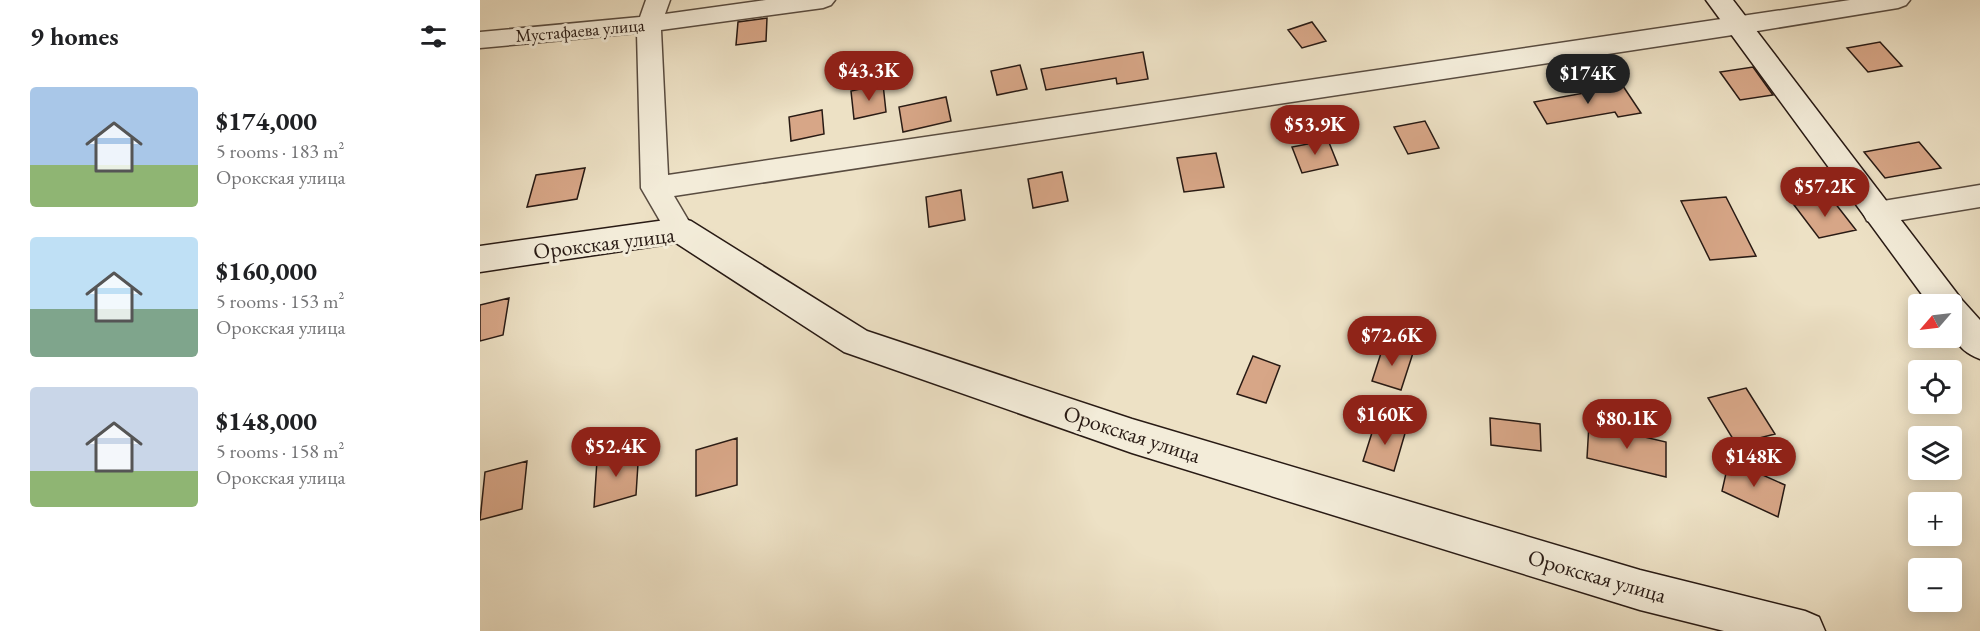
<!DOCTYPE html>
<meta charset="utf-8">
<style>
body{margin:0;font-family:"EB Garamond",serif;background:#f2f2f2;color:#202124;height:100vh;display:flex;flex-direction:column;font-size:22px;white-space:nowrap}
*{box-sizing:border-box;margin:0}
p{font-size:20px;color:#757577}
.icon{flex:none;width:33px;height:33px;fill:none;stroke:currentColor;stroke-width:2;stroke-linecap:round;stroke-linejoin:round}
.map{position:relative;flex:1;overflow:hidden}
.details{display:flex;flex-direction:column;background:#fff;width:480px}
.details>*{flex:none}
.needle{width:39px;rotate:242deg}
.buttons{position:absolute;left:1428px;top:294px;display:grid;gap:12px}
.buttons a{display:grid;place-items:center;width:54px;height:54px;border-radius:6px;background:#fff;box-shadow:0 3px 15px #0003;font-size:30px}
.price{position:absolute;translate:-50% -51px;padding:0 14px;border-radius:21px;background:#8f2418;color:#fff;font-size:20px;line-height:39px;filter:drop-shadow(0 2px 3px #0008)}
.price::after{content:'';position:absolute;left:50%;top:36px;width:18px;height:14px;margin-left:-9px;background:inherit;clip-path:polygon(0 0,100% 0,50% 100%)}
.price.active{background:#222;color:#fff}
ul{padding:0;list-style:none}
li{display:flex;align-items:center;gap:18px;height:150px;padding:0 30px}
li span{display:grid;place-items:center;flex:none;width:168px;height:120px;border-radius:6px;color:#555}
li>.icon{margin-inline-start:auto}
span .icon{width:72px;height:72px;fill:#fffc;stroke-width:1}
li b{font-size:26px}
h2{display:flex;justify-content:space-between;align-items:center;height:72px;padding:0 30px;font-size:26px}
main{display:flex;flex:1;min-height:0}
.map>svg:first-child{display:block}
.building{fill:#d7a687;stroke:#281a14;stroke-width:1.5}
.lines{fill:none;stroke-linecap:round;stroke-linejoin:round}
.street-casing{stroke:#594c40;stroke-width:3}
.secondary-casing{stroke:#281a14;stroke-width:3}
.street{fill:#f3ecd9;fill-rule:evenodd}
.secondary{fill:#f3ecd9;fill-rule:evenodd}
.labels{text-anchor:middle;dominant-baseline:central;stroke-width:6;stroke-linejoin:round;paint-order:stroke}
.far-street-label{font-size:18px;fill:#281a14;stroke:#f3ecd9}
.street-label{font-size:22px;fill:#281a14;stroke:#f3ecd9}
</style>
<main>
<section class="details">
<h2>9 homes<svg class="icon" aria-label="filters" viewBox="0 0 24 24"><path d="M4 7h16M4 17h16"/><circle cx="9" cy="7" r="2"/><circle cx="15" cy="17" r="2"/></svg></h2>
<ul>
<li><span style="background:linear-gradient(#a9c7e8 65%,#8fb573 0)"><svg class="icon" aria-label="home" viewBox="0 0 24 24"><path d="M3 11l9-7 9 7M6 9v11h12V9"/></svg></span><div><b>$174,000</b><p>5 rooms · 183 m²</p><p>Орокская улица</p></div></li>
<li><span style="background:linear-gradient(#bfe0f5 60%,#7fa58c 0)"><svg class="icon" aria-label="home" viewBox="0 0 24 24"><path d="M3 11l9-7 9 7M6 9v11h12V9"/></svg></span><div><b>$160,000</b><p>5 rooms · 153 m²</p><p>Орокская улица</p></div></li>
<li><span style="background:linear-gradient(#c9d6e8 70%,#8fb573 0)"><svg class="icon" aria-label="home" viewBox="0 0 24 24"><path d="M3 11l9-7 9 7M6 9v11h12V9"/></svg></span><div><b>$148,000</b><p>5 rooms · 158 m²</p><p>Орокская улица</p></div></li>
</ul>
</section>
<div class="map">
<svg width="1500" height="631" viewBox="0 0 1500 631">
<rect width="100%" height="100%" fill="#ede1c5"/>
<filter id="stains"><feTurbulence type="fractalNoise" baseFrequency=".00333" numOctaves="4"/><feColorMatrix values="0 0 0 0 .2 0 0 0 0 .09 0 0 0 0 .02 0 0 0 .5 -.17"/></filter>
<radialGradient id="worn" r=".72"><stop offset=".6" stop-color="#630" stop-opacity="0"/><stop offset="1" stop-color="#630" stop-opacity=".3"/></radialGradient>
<path class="building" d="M287,18L286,41L256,45L258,22Z
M832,22L846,41L822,48L808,30Z
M1400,42L1422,66L1388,72L1367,48Z
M663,52L668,79L637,84L636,78L566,90L561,69Z
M540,65L547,89L517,95L511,71Z
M1273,67L1293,95L1260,100L1240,72Z
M403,84L406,112L374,119L371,91Z
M1143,86L1161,113L1138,117L1135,112L1067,124L1054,102Z
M466,97L471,121L423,132L419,107Z
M342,110L344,134L311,141L309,117Z
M945,121L959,148L928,154L914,127Z
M848,140L858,165L822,173L812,147Z
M1439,142L1461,168L1405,178L1384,152Z
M736,153L744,187L704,192L697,158Z
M105,168L97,199L47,207L56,175Z
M582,172L588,201L553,208L548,179Z
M481,190L485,220L449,227L446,197Z
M1246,197L1276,256L1230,260L1201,201Z
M1351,198L1376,230L1339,238L1314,205Z
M29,298L23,335L0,341V305Z
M904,344L933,353L921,390L892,381Z
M773,356L800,366L786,403L757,394Z
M1266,388L1295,434L1256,444L1228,398Z
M1010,418L1060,424L1061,451L1011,445Z
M896,420L926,430L914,471L883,461Z
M1109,424L1186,442V477L1107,458Z
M257,438V485L216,496V450Z
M159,448L156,495L114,507L117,460Z
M1249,460L1305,485L1298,517L1242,491Z
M47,461L42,509L0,520L5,472Z"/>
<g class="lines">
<g class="street-casing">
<path id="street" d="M166,0H190L185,14L286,0H355L351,5L343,8L181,30L188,175L1370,0H1430L1426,5L1418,8L1259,34L194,196L214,230L210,238L200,241L190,238L161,188L157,33L0,48V32L160,17Z
M1500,185V207L1397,224L1387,221L1383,213L1387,205L1397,202Z"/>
</g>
<g class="secondary-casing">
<path id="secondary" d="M1226,0H1253L1482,300L1500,320V359C1471,348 1472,331 1472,304H1449Z
M200,218L211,221L387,331L652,419L1160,570L1325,611L1339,617L1345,631H1244L1160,610L652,453L364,352L196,243L0,272V246Z"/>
</g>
<use href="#street" class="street"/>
<use href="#secondary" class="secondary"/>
</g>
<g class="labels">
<g class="far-street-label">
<text transform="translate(100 30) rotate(-5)">Мустафаева улица</text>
</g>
<g class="street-label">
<text transform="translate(124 243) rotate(-7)">Орокская улица</text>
<text transform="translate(652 434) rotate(18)">Орокская улица</text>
<text transform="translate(1117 576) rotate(16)">Орокская улица</text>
</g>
</g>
<rect width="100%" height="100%" filter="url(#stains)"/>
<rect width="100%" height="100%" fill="url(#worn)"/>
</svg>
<div class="buttons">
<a><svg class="needle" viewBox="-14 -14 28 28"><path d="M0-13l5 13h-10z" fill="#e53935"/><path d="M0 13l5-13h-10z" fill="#757577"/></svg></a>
<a><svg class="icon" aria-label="locate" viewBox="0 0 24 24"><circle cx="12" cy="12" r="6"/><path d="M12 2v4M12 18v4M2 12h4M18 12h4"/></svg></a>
<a><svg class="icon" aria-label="layers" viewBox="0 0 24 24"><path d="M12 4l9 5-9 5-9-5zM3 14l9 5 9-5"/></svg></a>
<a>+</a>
<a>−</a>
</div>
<b class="price" style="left:389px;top:102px">$43.3K</b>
<b class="price active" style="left:1108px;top:105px">$174K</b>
<b class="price" style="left:835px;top:156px">$53.9K</b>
<b class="price" style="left:1345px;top:218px">$57.2K</b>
<b class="price" style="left:912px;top:367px">$72.6K</b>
<b class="price" style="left:905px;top:446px">$160K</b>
<b class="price" style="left:1147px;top:450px">$80.1K</b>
<b class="price" style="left:136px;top:478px">$52.4K</b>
<b class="price" style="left:1274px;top:488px">$148K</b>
</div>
</main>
